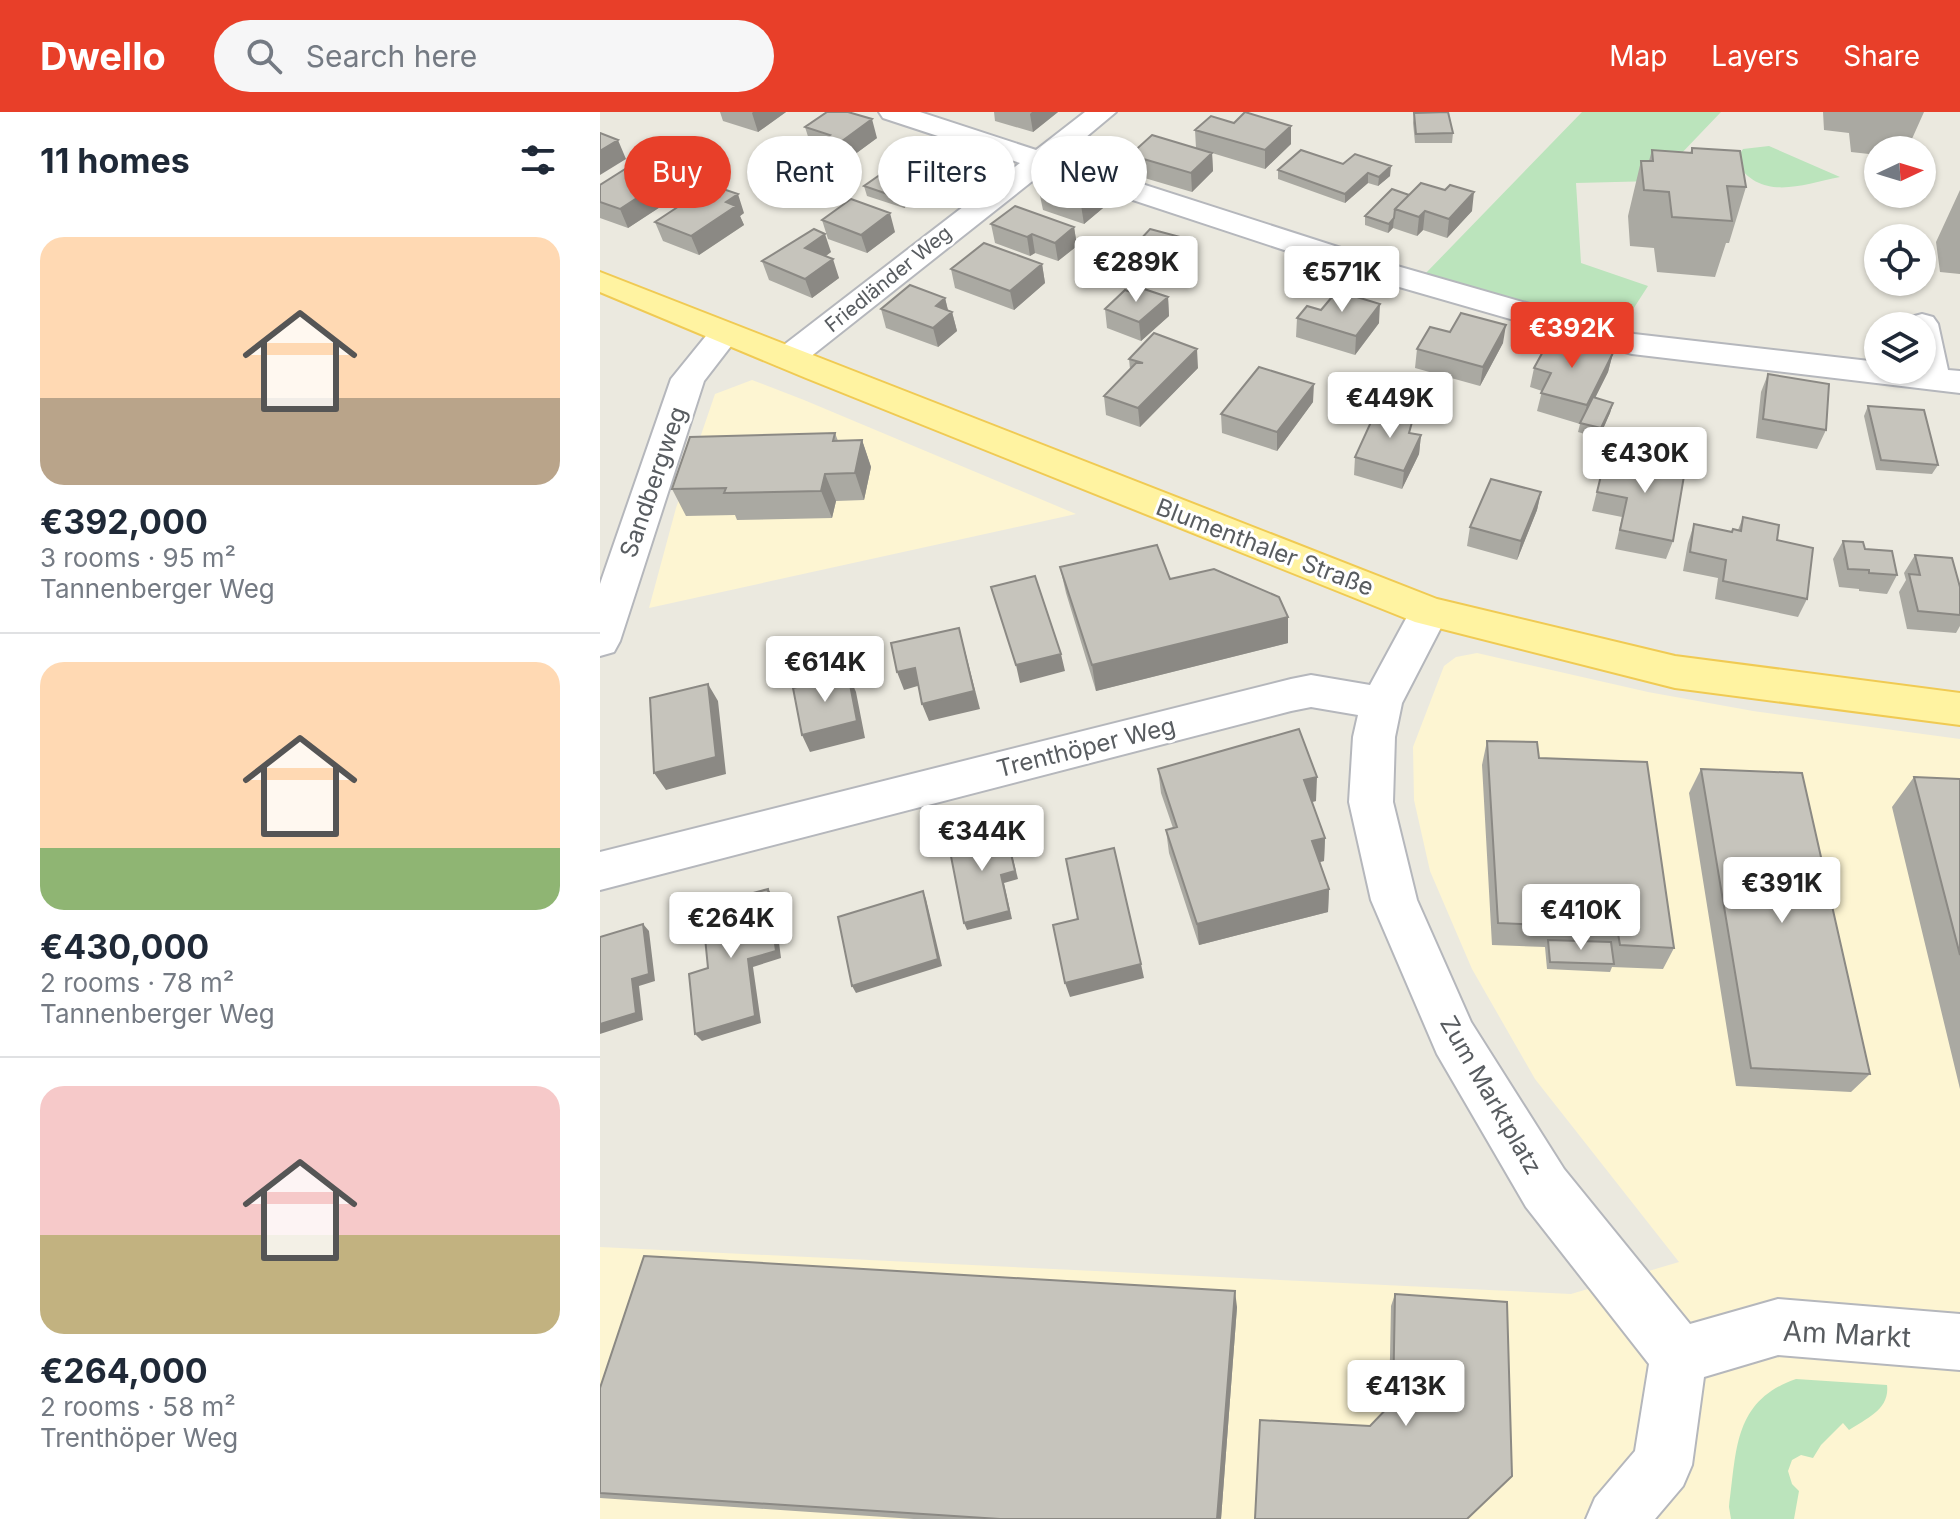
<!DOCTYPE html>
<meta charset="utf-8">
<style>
body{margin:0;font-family:Inter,sans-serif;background:#f6f6f7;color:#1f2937;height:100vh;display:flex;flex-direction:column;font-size:30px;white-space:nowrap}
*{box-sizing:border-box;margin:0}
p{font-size:26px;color:#747a83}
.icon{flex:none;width:44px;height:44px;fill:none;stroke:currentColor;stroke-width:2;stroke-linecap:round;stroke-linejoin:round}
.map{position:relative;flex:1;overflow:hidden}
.details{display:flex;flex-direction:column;background:#fff;width:600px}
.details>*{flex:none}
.hud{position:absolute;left:24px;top:24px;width:760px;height:72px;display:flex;gap:16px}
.needle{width:52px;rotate:86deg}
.buttons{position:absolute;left:1264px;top:24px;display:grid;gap:16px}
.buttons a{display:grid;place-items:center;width:72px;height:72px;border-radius:50%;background:#fff;box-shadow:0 2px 6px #0004;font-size:40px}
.price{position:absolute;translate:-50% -68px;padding:0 18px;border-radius:8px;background:#fff;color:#222;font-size:26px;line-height:52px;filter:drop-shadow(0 2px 4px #0008)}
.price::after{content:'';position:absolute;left:50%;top:48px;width:24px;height:18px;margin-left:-12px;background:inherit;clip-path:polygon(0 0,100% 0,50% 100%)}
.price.on{background:#e83f29;color:#fff}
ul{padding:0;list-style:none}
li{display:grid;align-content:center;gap:16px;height:424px;padding:0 40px}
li+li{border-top:2px solid #e0e1e3}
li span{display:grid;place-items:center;height:248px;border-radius:24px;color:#555}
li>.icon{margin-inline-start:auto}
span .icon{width:144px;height:144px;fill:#fffc;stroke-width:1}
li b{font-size:34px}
h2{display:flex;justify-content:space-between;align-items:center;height:96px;padding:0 40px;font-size:34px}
.tag{padding:0 28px;border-radius:36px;background:#fff;box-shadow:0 2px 6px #0004;font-size:28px;line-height:72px}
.tag.on{background:#e83f29;color:#fff}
header{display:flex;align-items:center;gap:48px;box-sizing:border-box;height:112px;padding:0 40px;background:#e83f29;color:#fff}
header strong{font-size:38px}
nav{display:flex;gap:44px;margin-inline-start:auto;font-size:28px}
.search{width:560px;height:72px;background:#f6f6f7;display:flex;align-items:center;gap:20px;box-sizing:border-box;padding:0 28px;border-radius:44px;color:#747a83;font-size:30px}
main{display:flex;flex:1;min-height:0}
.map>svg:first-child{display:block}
.commercial{fill:#fdf5d2}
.green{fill:#bbe4bc}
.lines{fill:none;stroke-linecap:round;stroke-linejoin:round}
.minor-casing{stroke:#b5b7bc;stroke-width:4}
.major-casing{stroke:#f0ca53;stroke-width:4}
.minor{fill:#fff;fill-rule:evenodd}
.major{fill:#fff3a1;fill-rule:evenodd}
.wall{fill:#aaa9a2}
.shaded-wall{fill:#8b8984}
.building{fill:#c6c4bc;stroke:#8b8984;stroke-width:2}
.labels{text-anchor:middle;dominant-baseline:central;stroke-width:6;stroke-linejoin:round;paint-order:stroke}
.far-street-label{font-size:20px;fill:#585c60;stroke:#fff}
.street-label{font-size:24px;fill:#585c60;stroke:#fff}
.near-street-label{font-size:28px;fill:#585c60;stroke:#fff}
</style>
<header>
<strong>Dwello</strong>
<div class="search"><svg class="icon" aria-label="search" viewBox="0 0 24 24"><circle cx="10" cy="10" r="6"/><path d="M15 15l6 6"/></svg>Search here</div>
<nav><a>Map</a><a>Layers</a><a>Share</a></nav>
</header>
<main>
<section class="details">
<h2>11 homes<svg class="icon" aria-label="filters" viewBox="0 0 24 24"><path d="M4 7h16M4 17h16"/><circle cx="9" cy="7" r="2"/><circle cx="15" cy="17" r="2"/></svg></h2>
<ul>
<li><span style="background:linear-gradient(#ffd9b3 65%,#b9a48a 0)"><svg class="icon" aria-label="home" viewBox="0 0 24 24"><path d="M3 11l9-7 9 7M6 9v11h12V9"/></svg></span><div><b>€392,000</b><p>3 rooms · 95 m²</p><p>Tannenberger Weg</p></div></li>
<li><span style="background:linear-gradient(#ffd9b3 75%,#8fb573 0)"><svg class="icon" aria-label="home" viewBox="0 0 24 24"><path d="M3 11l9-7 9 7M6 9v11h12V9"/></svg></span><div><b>€430,000</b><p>2 rooms · 78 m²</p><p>Tannenberger Weg</p></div></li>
<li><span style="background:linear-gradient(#f6c9c9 60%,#c2b280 0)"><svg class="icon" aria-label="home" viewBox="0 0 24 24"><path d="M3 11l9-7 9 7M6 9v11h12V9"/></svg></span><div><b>€264,000</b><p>2 rooms · 58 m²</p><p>Trenthöper Weg</p></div></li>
</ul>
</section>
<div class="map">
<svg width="1360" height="1407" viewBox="0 0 1360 1407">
<rect width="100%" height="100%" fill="#ebe9df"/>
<path class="commercial" d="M152,268L204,288L476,402L49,496L76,396L115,282Z
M877,541L1048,580L1153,599L1360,627V1407H0V1135L971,1182L1079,1150L935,967L872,857L830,759L814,688L813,635L844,554L856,545Z"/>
<path class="green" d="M982,0H1121L1055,69L976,71L981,151L1048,174L1019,219L824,163Z
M1169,34L1240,65C1200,73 1161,90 1135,49L1143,37Z
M1196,1267L1287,1273C1290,1297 1267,1306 1249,1318L1243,1311L1221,1333L1213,1346L1201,1343L1192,1348L1188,1359L1192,1372L1199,1379L1194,1407H1131L1129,1395C1137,1338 1133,1289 1196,1267Z"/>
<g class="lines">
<g class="minor-casing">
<path id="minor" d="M279,0H320L436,38L485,0H516L461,46L797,154L1034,222L1278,250V258H1322V214L1306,212L1311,205L1322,202L1333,205L1338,212L1348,258L1360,259V281L1032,242L775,168L445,59L200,253L188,256L176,253L171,246L176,239L420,51L283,6Z
M125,211L136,214L141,221L104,269L20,529L14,540L0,544V472L71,267L114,214Z
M829,486L843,490L849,500L802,591L795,625L793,690L817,788L871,910L964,1057L1090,1212L1178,1187L1360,1202V1258L1178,1243L1104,1265L1092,1353L1083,1374L1055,1407H986L995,1386L1035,1339L1049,1252L926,1095L837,942L771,788L749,690L753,625L758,603L711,595L691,599L0,778V740L691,567L711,563L770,573L815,490Z"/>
</g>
<g class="major-casing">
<path id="major" d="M0,160L837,487L1075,544L1360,581V613L1075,576L815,510L206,266L0,180Z"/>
</g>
<use href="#minor" class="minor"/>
<use href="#major" class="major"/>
</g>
<path class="wall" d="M120,0H186L158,20L123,9Z
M394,0H458L433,20L395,9Z
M1223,0H1324L1307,38H1278V43L1251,40L1249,21L1224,18Z
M814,1L853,21L852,31H815L813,11Z
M634,11L691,14V32L665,57L612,41L613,59L592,80L531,62L530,43L596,36L595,18Z
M205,15L277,26L243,51L228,46L226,39L211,34Z
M1092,36L1146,75L1129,131H1126L1115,165L1057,160L1054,136L1030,134L1028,104L1041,49H1049L1052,38L1090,41Z
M305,40L377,60L338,90L321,84L304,96L267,84L264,74L296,67L294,58L307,48Z
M743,52L790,64L778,74L768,71L745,91L678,67V58Z
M69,65L77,84L28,116L0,106V73Z
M506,72L509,91L484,112L443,98L439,79Z
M1360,78V162L1340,160L1336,130Z
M809,83L872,99L847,126L823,118L817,124L793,116L788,121L765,113V104Z
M144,101L140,104L144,113L99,143L63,129L55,110Z
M222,108L295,120L267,141L228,127Z
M391,112L474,115L477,134L458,149L435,141L430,144L395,131Z
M584,126V136L574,148L540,138L539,129Z
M231,140L226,144L239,166L212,186L169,168L162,149Z
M442,152L445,171L414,198L355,176L351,157Z
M536,182L568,185L569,204L541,229L507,216L505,197Z
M345,186L348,199L352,200L357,219L338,235L286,216L281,197Z
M721,198L779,211L755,243L696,225L697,206Z
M903,231L880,274L815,256L817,237Z
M1013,241L1008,260L995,286L1013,291L1010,301L999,326L978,320L980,312L937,299L942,279L930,275L934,256Z
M529,247L598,256L540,315L506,303L504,284L530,257Z
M1168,262L1226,318L1217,337L1156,326L1161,280Z
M713,290L677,339L622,321L621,302Z
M1268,294L1338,353L1332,362L1276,358L1264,304Z
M235,321L238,329L262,328L271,355L264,388L236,389L232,406L137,408L135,403L86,404L72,377Z
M812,321L821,323L819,342L802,377L754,363L755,345Z
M1006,343L1073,429L1066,447L1015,437L1022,405L992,399Z
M941,380L937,398L917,448L867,434L870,415Z
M1143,405L1177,428L1207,487L1198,505L1115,487L1118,466L1083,459L1088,431L1094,412L1132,420L1138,418Z
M1243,429L1265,437L1297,463L1287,482L1259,479V477L1239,475L1233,447Z
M1315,443L1360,475V514L1356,521L1307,517L1299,480L1306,468L1304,461Z
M460,455L570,467L688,505V531L496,579L466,481Z
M887,629L939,646L1074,836L1063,857L1012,855L1010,860L947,857L945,835L892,833L882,653Z
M558,657L716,689L712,690L725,726L724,749L719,750L729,777L728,800L599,833L569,741L566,718L573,716L561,681Z
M1101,657L1270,962L1251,980L1136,974L1089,681Z
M1314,665L1360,667V977L1292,695Z
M795,1182L867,1407L770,1314L789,1294L791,1194Z
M637,1195L621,1407H314L0,1386V1276Z"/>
<path class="shaded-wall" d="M153,0H186L158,20L152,1Z
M432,0H458L433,20L430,2Z
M272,7L277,26L243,51L238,32Z
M691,14V32L665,57V38Z
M18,28L26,47L0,63V39Z
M373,41L377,60L338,90L334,71Z
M612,41L613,59L592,80L591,61Z
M791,54L790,64L778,74L779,65Z
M768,61V71L745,91V82Z
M69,65L77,84L28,116L20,97Z
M506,72L509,91L484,112L481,93Z
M318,74L321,84L304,96L302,87Z
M874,80L872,99L847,126L849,107Z
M138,82L144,101L140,104L144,113L99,143L91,124L126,90Z
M825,99L823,118L817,124L819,105Z
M290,101L295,120L267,141L261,123Z
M794,106L793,116L788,121L789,112Z
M474,115L477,134L458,149L455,131Z
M225,122L231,140L211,155L205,136Z
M432,122L435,141L430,144L427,125Z
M584,126V136L574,148L573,138Z
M233,147L239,166L212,186L205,167Z
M442,152L445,171L414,198L410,179Z
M568,185L569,204L541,229L539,210Z
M345,186L349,202L352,200L357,219L338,235L333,216L336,194Z
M780,192L779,211L755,243L756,224Z
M906,213L903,231L880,274L883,255Z
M597,237L598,256L540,315L538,296Z
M1013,241L1008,260L982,312L987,293Z
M714,272L713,290L677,339V320Z
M1013,291L1010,301L999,326L1001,316Z
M821,323L819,342L802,377L804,359Z
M262,328L271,355L264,388L255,361Z
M225,362L236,389L232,406L221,379Z
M941,380L937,398L917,448L921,429Z
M688,505V531L496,579L492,553Z
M359,516L380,597L329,609L322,592Z
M461,542L465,559L420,571L416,553Z
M315,556L321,573L304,578L297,560Z
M248,562L256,580L265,626L210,640L202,623Z
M108,572L118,589L126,662L66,678L54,661Z
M717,665L716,689L703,692L704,668Z
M405,715L418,767L404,771L412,807L367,818L364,811L401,763Z
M725,726L724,749L711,752L712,729Z
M168,777L173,784L181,846L153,855L161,911L102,929L95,922L148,847Z
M729,777L728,800L599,833L597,812Z
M323,779L326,787L342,854L256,881L252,874Z
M43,812L49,819L55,869L39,874L43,908L0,922V912L32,867Z
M541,852L544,866L470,885L465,871Z
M635,1179L637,1195L621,1407H617Z"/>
<path class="building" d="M227,0H248L272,7L238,32L223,28L230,23L205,15Z
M645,0L691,14L665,38L595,18L611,4L634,11Z
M848,0L853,21L816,22L814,1Z
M0,21L18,28L0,39Z
M552,23L612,41L591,61L530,43Z
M325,26L373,41L334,71L294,58L314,43L305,40Z
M1092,36L1140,39L1146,75L1127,74L1132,109L1072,105L1069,80L1044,78L1041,49H1053L1052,38L1092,41Z
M701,38L743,52L755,42L791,54L779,65L768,61L745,82L678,58Z
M33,52L69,65L20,97L0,90V73Z
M466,59L506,72L481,93L439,79Z
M281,62L318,74L302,87L264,74Z
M821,71L845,78L850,73L874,80L849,107L825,99L819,105L795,97Z
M111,73L138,82L126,90L136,94L91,124L55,110Z
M792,77L809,83L795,97L794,106L789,112L765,104Z
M251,87L290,101L261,123L222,108Z
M415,94L474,115L455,131L432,122L427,125L391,112Z
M214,117L225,122L205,136L233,147L205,167L162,149Z
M550,117L584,126L573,138L539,129Z
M384,131L442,152L410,179L351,157Z
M310,173L345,186L336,194L352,200L333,216L281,197Z
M544,177L568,185L539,210L505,197L525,178L536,182Z
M737,179L780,192L756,224L697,206L707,194L721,198Z
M861,201L906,213L883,255L817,237L830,215L850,220Z
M554,221L597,237L538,296L504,284L536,251H543L529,247Z
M951,225L1013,241L987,293L941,281L951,261L934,256Z
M659,255L714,272L677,320L621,302Z
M1168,262L1229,272L1226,318L1163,307Z
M993,285L1013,291L1001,316L980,311Z
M782,294L814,303L809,321L821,323L804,359L755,345L771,310H776Z
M1268,294L1324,298L1338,353L1281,348Z
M235,321L233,329L262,328L255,361L225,362L221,379L124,381L126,376L72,377L90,325Z
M1006,343L1085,358L1073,429L1020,418L1027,386L997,380Z
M891,367L941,380L921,429L870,415Z
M1143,405L1179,413L1177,428L1213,436L1207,487L1123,469L1126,448L1090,440L1094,412L1132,420L1133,417L1141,419Z
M1243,429L1263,430L1265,437L1292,439L1297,463L1269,461V458L1248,457Z
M557,433L570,467L614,457L679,485L688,505L492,553L460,455Z
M1315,443L1352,446L1360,475V503L1318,499L1309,462L1320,463Z
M435,464L461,542L416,553L391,475Z
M359,516L374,579L322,592L315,556L297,560L291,531Z
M248,562L257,609L202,623L193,576Z
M108,572L116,645L54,661L50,586Z
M699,617L717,665L704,668L725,726L712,729L729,777L597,812L566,718L577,715L558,657Z
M887,629L937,630L939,646L1047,650L1074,836L1020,833L1017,816L898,811Z
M1101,657L1202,661L1270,962L1151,956Z
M1314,665L1360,667V843Z
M405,715L415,759L401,763L409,799L364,811L348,729Z
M514,736L541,852L465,871L453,813L478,807L466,747Z
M168,777L176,839L148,847L155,904L95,922L89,862L108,856L102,795Z
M323,779L338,847L252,874L238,805Z
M43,812L49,862L32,867L36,901L0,912V825Z
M948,828L1011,830L1014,852L950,850Z
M44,1144L635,1179L617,1407H400L0,1381V1276Z
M795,1182L907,1190L912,1364L867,1407H655L660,1308L770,1314L793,1290Z"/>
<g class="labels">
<g class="far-street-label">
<text transform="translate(288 167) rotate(-39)">Friedländer Weg</text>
</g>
<g class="street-label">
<text transform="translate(53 370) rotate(-71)">Sandbergweg</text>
<text transform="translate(665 435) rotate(21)">Blumenthaler Straße</text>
<text transform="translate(486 635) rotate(-14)">Trenthöper Weg</text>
<text transform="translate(891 983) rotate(60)">Zum Marktplatz</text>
</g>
<g class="near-street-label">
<text transform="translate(1247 1222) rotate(3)">Am Markt</text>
</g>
</g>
</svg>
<div class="buttons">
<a><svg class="needle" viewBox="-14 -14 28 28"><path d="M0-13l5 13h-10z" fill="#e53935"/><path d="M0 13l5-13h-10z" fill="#747a83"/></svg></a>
<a><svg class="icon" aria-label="locate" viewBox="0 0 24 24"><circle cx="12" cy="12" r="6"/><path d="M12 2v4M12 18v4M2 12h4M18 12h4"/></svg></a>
<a><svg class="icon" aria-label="layers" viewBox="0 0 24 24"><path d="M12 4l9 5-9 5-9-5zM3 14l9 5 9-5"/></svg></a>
</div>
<b class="price" style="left:536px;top:192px">€289K</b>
<b class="price" style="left:742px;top:202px">€571K</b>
<b class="price on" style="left:972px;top:258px">€392K</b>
<b class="price" style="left:790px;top:328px">€449K</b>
<b class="price" style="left:1045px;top:383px">€430K</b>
<b class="price" style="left:225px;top:592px">€614K</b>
<b class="price" style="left:382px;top:761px">€344K</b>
<b class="price" style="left:1182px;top:813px">€391K</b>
<b class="price" style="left:981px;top:840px">€410K</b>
<b class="price" style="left:131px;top:848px">€264K</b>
<b class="price" style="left:806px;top:1316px">€413K</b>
<div class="hud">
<a class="tag on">Buy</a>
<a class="tag">Rent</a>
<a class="tag">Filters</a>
<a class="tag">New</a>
</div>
</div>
</main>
